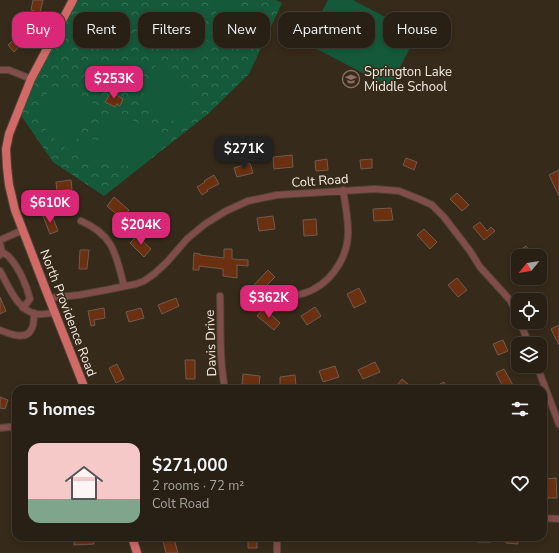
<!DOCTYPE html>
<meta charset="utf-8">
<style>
body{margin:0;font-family:"Nunito Sans",sans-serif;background:#30281d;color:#f1f3f6;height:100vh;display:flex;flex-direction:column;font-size:15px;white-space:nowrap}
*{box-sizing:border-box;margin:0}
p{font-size:13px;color:#a5a3a0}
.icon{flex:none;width:22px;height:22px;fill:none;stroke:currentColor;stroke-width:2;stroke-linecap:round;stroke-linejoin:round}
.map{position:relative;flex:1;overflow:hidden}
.side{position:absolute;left:12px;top:385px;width:535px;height:156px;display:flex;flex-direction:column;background:#282014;border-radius:12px;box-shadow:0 2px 6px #0003,0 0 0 1px #443e34}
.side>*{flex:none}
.banner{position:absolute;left:12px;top:12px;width:535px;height:36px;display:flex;gap:8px}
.needle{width:26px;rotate:240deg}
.fabs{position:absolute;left:511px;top:249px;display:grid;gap:8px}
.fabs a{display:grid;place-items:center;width:36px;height:36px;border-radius:8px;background:#282014;box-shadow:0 2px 6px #0003,0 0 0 1px #443e34;font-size:20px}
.price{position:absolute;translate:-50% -34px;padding:0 9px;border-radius:8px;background:#db2777;color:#fff;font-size:13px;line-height:26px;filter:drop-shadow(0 1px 2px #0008)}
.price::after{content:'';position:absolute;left:50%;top:24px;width:12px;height:9px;margin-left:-6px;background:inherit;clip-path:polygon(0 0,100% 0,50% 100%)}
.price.on{background:#222;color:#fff}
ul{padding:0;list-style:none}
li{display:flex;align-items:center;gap:12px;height:100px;padding:0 16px}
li+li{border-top:1px solid #443e34}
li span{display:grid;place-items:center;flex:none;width:112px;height:80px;border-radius:12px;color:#555}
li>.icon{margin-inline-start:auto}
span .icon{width:48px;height:48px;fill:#fffc;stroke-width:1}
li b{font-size:17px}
h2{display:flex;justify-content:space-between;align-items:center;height:48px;padding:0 16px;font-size:17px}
.chip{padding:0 14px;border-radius:12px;background:#282014;box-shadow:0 2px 6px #0003,0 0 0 1px #443e34;font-size:14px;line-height:36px}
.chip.on{background:#db2777;color:#fff}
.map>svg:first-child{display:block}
.park{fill:url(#park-crowns)}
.pitch{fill:#145a3a}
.building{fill:#6a3010;stroke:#715b51}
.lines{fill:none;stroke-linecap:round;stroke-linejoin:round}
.minor-casing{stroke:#514536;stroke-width:8}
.major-casing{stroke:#514536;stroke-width:10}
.minor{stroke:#804d4a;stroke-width:6}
.major{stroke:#d16a66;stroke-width:8}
.labels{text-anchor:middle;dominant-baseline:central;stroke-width:3;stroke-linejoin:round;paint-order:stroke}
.poi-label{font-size:13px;fill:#f5ede3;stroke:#362a1a;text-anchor:start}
.street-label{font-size:13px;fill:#f5ede3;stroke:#362a1a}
</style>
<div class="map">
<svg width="559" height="553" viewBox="0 0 559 553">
<defs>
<pattern id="park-crowns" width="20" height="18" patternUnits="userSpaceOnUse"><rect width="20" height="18" fill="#145a3a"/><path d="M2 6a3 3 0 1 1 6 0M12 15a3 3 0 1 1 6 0" fill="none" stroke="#377256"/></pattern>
</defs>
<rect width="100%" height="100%" fill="#362a1a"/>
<path class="park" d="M78,0H276L282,3L249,74L208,114L104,196L53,162L18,111Z"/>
<path class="pitch" d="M213,0H241L239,7L227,16L217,17Z
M328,0H353L417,34L390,87L305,43Z
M190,12L201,21L207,36L208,49L203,58L175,41L174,38Z
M159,58C174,65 189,87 190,104C191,111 186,118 182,125L139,103Z
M51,86L70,93L72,91L90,99L93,104L71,151C59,144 39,129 41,112C42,103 47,94 51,86Z
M116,111L162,137L154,149L136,163L131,166L112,165L90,162L103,126L108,115Z
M86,137L94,140L89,155L81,152Z"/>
<path class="building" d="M33,0H43L40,13L31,10Z
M21,33L27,39L14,52L8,45Z
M111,92L123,99L120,106L117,104L115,107L105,102Z
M292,155L293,167L274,169L273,157Z
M406,158L417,162L414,170L403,165Z
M327,159L328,170L316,171L315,161Z
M372,159V168L361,169L360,160Z
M250,163L253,173L237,177L234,168Z
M559,170V196L549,175Z
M214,175L219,184L207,190L208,191L202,195L197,187L205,182L204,181Z
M71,180L72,189L57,191L56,182Z
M457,193L469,205L462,211L450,199Z
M114,197L129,210L122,219L107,206Z
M391,208L393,220L374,221L373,209Z
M51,213L58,231L50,234L43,216Z
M273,216L275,229L259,231L257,218Z
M316,219L317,235L304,236L303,220Z
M480,222L487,231L491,227L495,231L484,240L473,227Z
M424,229L437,242L430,249L417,235Z
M137,236L151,249L144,257L130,243Z
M526,246L533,256H524L520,250Z
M224,249H232V259L248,260V266L237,265V278L223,276V269L199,266V270H193L194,253L200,254V255L224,258Z
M80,250H89L87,269H79Z
M268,270L275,277L259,293L252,287Z
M457,278L467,290L458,297L448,285Z
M359,288L366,302L354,308L347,294Z
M0,297L6,311L0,314Z
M176,298L179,306L162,314L158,305Z
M315,307L321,316L307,325L301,316Z
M104,308L105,318L94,320L95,325L91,326L88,311Z
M141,308L144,318L129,322L126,312Z
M264,308L280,323L274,330L257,316Z
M559,325V345L551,329Z
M503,340L508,351L498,355L493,344Z
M185,360H195V379H186Z
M375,362L380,372L363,379L358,370Z
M117,364L124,379L116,383L109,368Z
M335,366L339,377L323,382L319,371Z
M504,369L514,387L509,389H504L496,373Z
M243,374L260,376L259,386L242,384Z
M295,375L296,386L280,387V377Z
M402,379L414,389H394Z
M444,382L447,389H431Z
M0,397L8,400L5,409L0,408Z
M556,478L557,498H548L546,479Z
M74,537H94V544L74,545Z
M248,537H257V548H248Z
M478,537H491V542H478Z
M507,537H518V544L506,543Z
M174,539L178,553H166L163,541Z"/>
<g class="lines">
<g class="minor-casing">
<path id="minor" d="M0,70H9L31,79
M81,221C114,235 116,255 124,286
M0,240L23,230
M0,244L2,252L0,255
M2,252C5,254 8,255 10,258C19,268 27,286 30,299L23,308
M0,271C8,285 18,311 36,314C41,315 49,313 55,313
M220,296C221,327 219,359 225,389
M294,296C300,294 308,293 314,289C335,278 349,253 348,230C348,217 345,203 343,190
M49,298L79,295L106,290L136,284L144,281L154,274L167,262L187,239L205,224L226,211L248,201L277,195L375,189L399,191L419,199L432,205L444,217L470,251L480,267L510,300L518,316
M520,322L529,344
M0,330C8,333 25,341 31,330C34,326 34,318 34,313
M537,366L559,424
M0,428L10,427L16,428
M543,518L559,519
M277,553V537"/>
</g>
<g class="major-casing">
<path id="major" d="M73,0L31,79L9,134L6,149L7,167L9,185L15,210L49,298L85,389
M132,537L137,553"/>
</g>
<use href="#minor" class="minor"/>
<use href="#major" class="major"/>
</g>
<defs>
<g id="school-ring" transform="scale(0.9)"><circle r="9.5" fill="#362a1a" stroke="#8d6e63" stroke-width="1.5"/><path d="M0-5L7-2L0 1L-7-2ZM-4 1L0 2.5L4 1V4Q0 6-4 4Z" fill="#8d6e63"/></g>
</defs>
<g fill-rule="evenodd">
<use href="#school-ring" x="351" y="79"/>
</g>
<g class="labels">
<g class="poi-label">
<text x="364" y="72">Springton Lake<tspan x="364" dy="15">Middle School</tspan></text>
</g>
<g class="street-label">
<text transform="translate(320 181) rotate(-4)">Colt Road</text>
<text transform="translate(68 313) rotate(69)">North Providence Road</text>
<text transform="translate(211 343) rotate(-92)">Davis Drive</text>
</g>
</g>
</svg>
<div class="fabs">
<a><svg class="needle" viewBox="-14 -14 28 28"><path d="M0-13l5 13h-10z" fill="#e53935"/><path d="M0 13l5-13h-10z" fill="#a5a3a0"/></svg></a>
<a><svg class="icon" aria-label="locate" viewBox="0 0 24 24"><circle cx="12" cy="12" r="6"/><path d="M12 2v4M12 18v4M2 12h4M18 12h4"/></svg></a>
<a><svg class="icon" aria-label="layers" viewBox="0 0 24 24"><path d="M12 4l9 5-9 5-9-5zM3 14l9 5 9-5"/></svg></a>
</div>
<b class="price" style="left:114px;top:100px">$253K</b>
<b class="price on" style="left:244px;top:170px">$271K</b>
<b class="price" style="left:50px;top:224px">$610K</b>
<b class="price" style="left:141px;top:246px">$204K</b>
<b class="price" style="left:269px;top:319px">$362K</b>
<div class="banner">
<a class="chip on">Buy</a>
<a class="chip">Rent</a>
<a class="chip">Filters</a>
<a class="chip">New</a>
<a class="chip">Apartment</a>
<a class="chip">House</a>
</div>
<section class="side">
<h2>5 homes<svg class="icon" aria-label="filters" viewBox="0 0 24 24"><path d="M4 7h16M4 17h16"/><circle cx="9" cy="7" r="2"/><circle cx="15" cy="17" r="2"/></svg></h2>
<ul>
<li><span style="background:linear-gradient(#f6c9c9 70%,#7fa58c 0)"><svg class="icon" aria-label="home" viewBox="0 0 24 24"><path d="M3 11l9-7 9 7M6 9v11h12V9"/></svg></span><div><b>$271,000</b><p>2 rooms · 72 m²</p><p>Colt Road</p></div><svg class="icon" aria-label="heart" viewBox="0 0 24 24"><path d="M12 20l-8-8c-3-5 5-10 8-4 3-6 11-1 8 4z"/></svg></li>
</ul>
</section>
</div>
